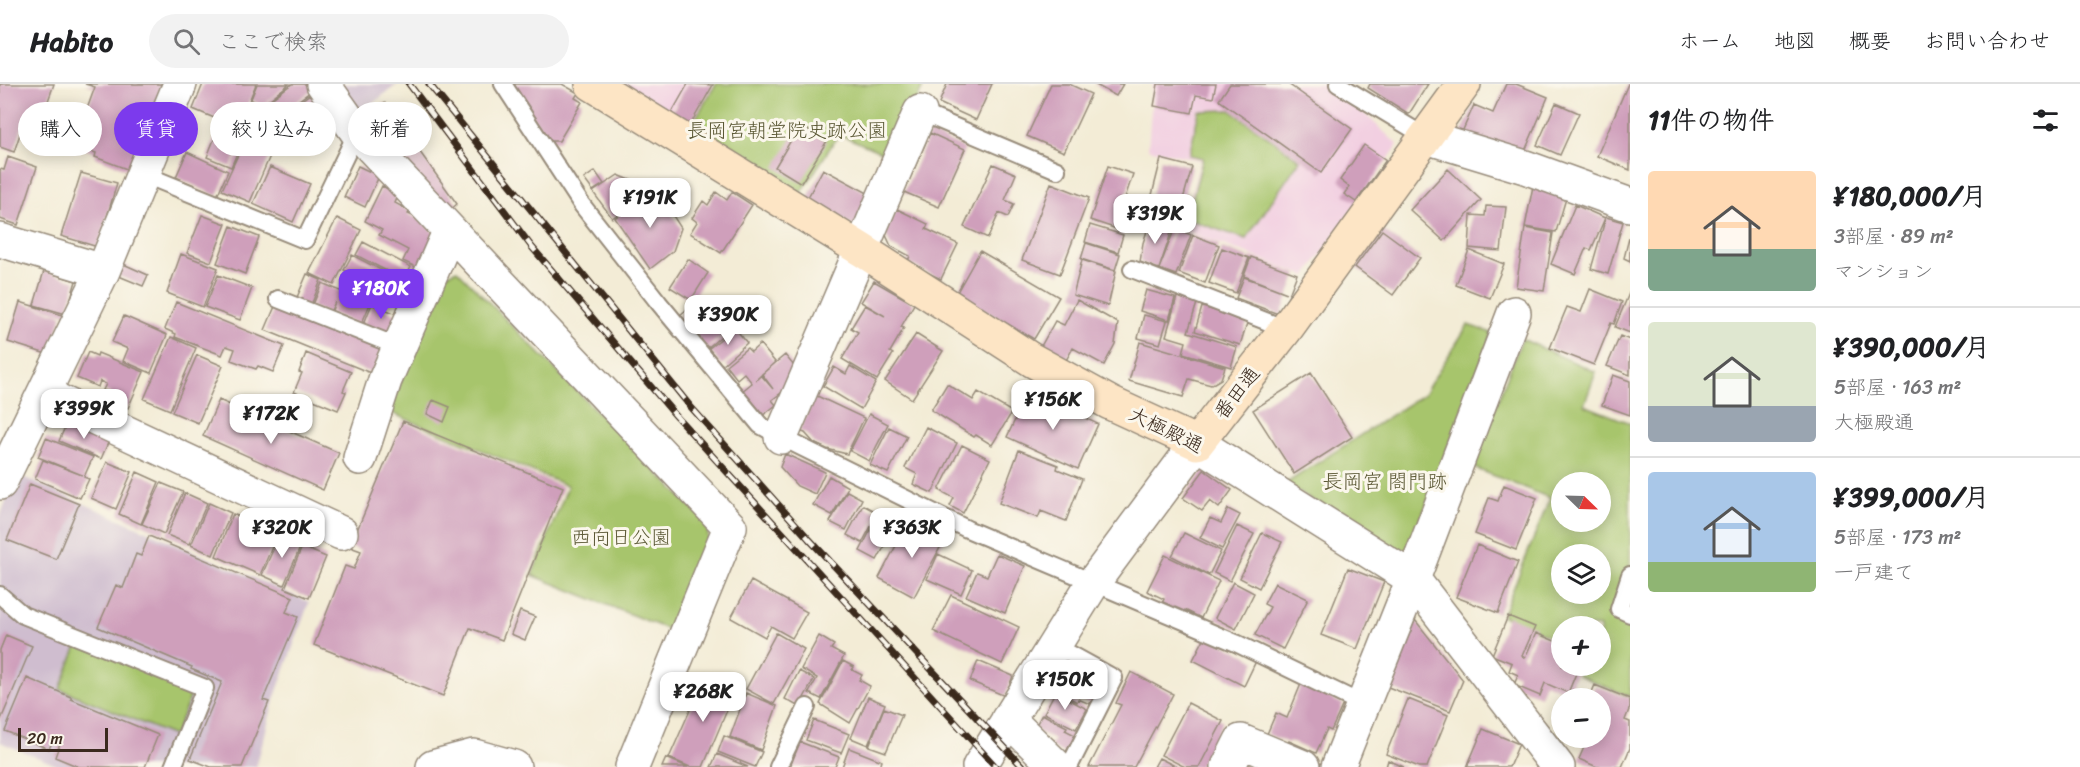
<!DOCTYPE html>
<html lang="ja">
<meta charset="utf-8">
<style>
body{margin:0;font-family:Sriracha,"Klee One",sans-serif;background:#f2f2f2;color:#202124;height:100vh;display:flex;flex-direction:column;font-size:22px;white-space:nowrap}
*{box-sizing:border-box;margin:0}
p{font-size:20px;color:#757577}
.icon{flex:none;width:33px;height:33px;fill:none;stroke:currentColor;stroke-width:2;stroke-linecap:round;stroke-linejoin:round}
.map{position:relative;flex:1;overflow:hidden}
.sheet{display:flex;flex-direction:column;background:#fff;width:450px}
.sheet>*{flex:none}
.hud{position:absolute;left:18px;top:18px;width:570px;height:54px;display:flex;gap:12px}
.needle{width:39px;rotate:113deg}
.buttons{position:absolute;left:1551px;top:388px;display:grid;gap:12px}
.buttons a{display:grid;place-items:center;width:60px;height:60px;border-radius:50%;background:#fff;box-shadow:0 3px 15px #0003;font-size:30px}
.scale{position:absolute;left:18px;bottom:15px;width:90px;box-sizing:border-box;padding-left:6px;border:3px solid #3b2a1e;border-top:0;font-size:16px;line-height:21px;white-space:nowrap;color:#3b2a1e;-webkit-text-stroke:4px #fbf7ec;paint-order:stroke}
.price{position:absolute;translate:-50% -51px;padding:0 14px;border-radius:12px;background:#fff;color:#222;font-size:20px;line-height:39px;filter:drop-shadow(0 2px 3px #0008)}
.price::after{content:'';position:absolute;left:50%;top:36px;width:18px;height:14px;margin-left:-9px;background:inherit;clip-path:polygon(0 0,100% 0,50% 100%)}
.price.on{background:#7c3aed;color:#fff}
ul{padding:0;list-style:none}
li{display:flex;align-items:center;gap:18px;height:150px;padding:0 18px}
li+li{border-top:2px solid #e0e0e0}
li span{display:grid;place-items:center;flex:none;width:168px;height:120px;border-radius:6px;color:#555}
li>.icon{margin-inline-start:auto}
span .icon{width:72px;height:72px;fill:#fffc;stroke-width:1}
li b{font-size:26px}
h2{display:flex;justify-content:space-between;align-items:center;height:72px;padding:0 18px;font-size:26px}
.chip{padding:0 21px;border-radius:27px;background:#fff;box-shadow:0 3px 15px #0003;font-size:21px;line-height:54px}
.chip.on{background:#7c3aed;color:#fff}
header{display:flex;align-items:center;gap:36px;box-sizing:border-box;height:84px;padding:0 30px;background:#fff;border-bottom:2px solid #e0e0e0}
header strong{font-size:28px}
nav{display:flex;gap:33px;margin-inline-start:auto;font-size:21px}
.search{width:420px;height:54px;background:#f2f2f2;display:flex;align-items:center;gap:15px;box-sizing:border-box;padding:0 21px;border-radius:33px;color:#757577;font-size:22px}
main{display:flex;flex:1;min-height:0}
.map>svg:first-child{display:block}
.built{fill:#f2cfe1}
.industrial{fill:#cfbdcf}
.green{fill:#a7c56c;stroke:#717845;stroke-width:1.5;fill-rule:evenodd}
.building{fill:#cf9fbb}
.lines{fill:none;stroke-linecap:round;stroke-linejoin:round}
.service-casing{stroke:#978b7a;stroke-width:20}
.minor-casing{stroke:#978b7a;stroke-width:36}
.secondary-casing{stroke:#978b7a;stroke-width:36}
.service{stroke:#fff;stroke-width:16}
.minor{stroke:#fff;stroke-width:33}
.secondary{stroke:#fde5c5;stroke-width:33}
.rail-casing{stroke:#3b2a1e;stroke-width:7}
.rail{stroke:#fbf7ec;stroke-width:4.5;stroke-dasharray:14;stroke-linecap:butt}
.labels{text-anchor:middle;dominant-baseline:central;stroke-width:6;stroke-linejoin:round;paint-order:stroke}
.park-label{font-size:20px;fill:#5b5835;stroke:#fbf7ec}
.street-label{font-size:20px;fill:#3b2a1e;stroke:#fbf7ec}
</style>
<header>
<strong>Habito</strong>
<div class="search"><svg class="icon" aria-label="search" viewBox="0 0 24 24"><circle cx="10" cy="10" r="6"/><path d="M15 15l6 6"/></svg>ここで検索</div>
<nav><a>ホーム</a><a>地図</a><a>概要</a><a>お問い合わせ</a></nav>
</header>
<main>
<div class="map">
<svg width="1630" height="683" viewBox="0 0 1630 683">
<rect width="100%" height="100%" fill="#fbf7ec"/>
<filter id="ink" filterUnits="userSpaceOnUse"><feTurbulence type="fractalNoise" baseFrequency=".0167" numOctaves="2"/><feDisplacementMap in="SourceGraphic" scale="12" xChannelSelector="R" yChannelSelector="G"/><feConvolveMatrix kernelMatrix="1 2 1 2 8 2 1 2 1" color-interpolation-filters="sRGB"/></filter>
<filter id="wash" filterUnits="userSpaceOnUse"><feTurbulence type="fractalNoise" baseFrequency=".008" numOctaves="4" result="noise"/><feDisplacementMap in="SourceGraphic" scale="24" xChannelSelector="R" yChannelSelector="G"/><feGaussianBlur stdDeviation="1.35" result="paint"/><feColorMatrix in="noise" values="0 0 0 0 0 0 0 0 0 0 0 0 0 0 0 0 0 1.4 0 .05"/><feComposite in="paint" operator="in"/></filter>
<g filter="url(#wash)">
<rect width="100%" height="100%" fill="#f3ecd6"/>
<path class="built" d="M612,0H687L667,33Z
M1153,0H1326L1347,13L1398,61L1306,192L1181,145L1201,76L1148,65Z"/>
<path class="industrial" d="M332,0H398L357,31Z
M16,390L309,518L275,613L256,683H61L0,658V433Z"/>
<path class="green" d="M716,0H924L892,73L839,50L801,109L691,42Z
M1230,26L1300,76L1246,155L1187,135L1203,74L1189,71L1199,27Z
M457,186L706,438L709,457L672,547L532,491L568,402L389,328L441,193Z
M1468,241L1492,249L1407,471L1285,400L1424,310Z
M1522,255L1596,288L1584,321L1630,339V613L1578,591L1582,582H1600V543H1562L1561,557L1502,532L1550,414L1472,383ZM1562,399H1600V438H1562ZM1562,471H1600V510H1562Z
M79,557L194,604L174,652L60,605Z"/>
<g id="blocks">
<path class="building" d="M0,0H54L42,34L27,29L14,68L0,63Z
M85,0H161L153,35L141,31L137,44L132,42L127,56L141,61L132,87L95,73L96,69L74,61L95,3Z
M203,0H256L238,44L193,25Z
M257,0H289L261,22L251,15Z
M292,0H310L314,5L254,49L244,35Z
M515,0H562L578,9L575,14L582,18L559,57H551L511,7Z
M688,0L713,1L690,41L671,30Z
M947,0H992L976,36L939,19Z
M1051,0H1069L1091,10L1064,68L1027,52Z
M1094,0H1123L1116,12Z
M1158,0H1216L1213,14L1196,11L1192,29L1154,22Z
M1230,0H1288L1352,45L1321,89L1219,16Z
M1370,0H1428L1409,30L1368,4Z
M1506,0H1516L1548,13L1522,74L1459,55L1474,21L1493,29Z
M1628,0H1630V86L1597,72Z
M313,8L336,41L301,69L256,49Z
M385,19L457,120L448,128L361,37Z
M1556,19L1579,29L1560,71L1537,61Z
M221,38L246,48L231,83L207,73Z
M800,41L827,57L801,99L775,83Z
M930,49L965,65L939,123L904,108Z
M243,60L270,72L250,118L222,106Z
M1364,61L1386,76L1356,118L1344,110L1349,103L1340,96Z
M187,68L228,87L217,112L176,93Z
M8,73L37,83L18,141L0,135V85L4,86Z
M1161,75L1192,83L1179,130L1149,123Z
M993,80L1016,90L1005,116L1014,120L1008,133L999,129L988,154L964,143Z
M358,82L379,92L365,123L344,113Z
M1108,82L1133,90L1121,126L1129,128L1123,147L1090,136Z
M270,83L310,100L293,138L253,120Z
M823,85L877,114L860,145L806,117Z
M1448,85L1481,116L1444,157L1410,126Z
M595,87L604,100L593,107L584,95Z
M81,89L117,99L98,163L61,152Z
M618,91L645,102L637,117L612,134L593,108Z
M1051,99L1089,114L1060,190L1022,176Z
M382,102L399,110L395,119L410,127L408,130L422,136L438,153L422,186L403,177L408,166L379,151L382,146L365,137Z
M1533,102L1567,111L1556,148L1525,143Z
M652,107L665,126L668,124L681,144L673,167L650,185L615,134Z
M716,108L727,116L732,108L752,121L721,169L690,149L697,138L692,134L703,117L708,121Z
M1575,121L1605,134L1591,166L1586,164L1575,190L1551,180Z
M1486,122L1506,123L1501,167L1469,164L1471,131L1485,132Z
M897,125L928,140L926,145L958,160L941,195L907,179L910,172L891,162L885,149Z
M202,131L226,140L211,178L187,169Z
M1606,133L1623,138L1608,190L1591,185Z
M337,134L361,146L334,201L309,189Z
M1150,138L1172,146L1159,185L1140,178L1143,159Z
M1090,141L1123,151L1118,168L1085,158Z
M231,142L259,153L245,190L217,179Z
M1175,144L1191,151L1176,191L1159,185Z
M1525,144L1553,149L1544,207L1516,203Z
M1382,146L1420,174L1393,211L1355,183Z
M1193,151L1219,161L1205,199L1179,189Z
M1629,154H1630V177L1624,174Z
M363,158L411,183L404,196L356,171Z
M1086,159L1120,170L1115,186L1081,175Z
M1222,164L1249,174L1236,209L1209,199Z
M1469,166L1504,180L1490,214L1456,201Z
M980,167L1059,213L1034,255L956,210Z
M181,170L218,184L203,223L167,209Z
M352,171L410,201L403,215L344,186Z
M1251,173L1297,190L1281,231L1236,214L1244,193L1287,209L1244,192Z
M688,175L708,189L691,216L670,203Z
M1082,176L1116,187L1108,222L1073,211Z
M119,178L148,191L143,202L114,190Z
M44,187L76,197L66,230L34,221Z
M307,190L321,196L310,224L295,218Z
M218,191L252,204L240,236L205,223Z
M355,192L389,210L382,223L348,206Z
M874,197L914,220L901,243L904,244L890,268L893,270L877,296L842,275L858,248L851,244L865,221L885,232L861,218Z
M322,199L370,220L361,241L331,229L335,218L329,230L312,223Z
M1590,205L1622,218L1614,240L1611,239L1594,281L1550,264L1567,223L1581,228Z
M1146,206L1175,214L1169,236L1140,227Z
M1630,207V249L1615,243Z
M1177,213L1197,219L1188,248L1237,263L1231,283L1183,269L1186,258L1166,252Z
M1077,216L1118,239L1115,260L1104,281L1073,264L1065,278L1040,264L1055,237L1064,241Z
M20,218L62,231L50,271L8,258Z
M176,218L284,262L273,288L258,282L256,285L231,276L235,265L226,262L222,271L175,253L176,250L165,245Z
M276,220L384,264L373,290L265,246Z
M372,220L399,231L390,253L363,242Z
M1202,223L1248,236L1240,261L1195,247Z
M689,224L718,240L725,249L706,265L680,231Z
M1144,231L1167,237L1160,260L1138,254Z
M124,232L167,251L151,289L123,277L128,265L112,258Z
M735,244L747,259L722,281L708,265Z
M916,250L943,267L912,315L885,297Z
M1620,252L1630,256V291L1607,282Z
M171,253L196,264L170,326L144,315Z
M1140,258L1225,283L1221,295L1211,301L1189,295L1183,313L1129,297Z
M760,260L775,278L756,296L761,291L773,305L762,290L785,271L799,288L793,300L772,316L776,321L762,332L741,308L752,299L744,289L737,295L726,281L747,264L751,268Z
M88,268L97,272L98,269L144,288L128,324L110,316L112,310L103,306L106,300L100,297L98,303L77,294Z
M306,269L351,288L343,307L346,308L338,326L294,308L302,289L299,288Z
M197,271L223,282L198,339L172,328Z
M850,282L876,298L861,325L823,302L834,283L846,290Z
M1311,289L1352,353L1294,390L1253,326Z
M1613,291L1630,297V331L1602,321Z
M947,300L973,316L978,308L1012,328L992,361L976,351L974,353L931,326Z
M1028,308L1098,340L1078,385L1007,353Z
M815,311L864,334L847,370L827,365L815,360L805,349L799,347Z
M219,316L339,369L323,406L203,352Z
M433,316L450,323L444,338L427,330Z
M869,330L888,340L869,377L850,367Z
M68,336L110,354L101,375L59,357Z
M403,337L563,403L502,556L470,544L443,612L314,561L345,482L354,485L361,467L350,463Z
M889,343L907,352L888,389L870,381Z
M926,343L957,359L932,409L913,400L917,390L905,384Z
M46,354L93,373L84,393L89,395L80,414L35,395L43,376L82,391L38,373Z
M962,361L990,375L963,429L950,422L954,414L939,406Z
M1019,366L1058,381L1057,385L1082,395L1066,437L1041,427L1038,434L999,419Z
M785,370L825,388L815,410L797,402L780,383Z
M107,378L132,388L116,425L91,414Z
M1204,386L1232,406L1219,424L1210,417L1202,427L1183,414Z
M137,388L159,398L141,440L119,430Z
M829,392L848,403L832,431L813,421Z
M161,399L183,408L164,450L142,440Z
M30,400L79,420L56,475L7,456Z
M1504,401L1537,414L1516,466L1475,450L1489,414L1498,417Z
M847,407L862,415L846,446L830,438Z
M185,409L207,419L189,460L167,451Z
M209,419L231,429L213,471L191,461Z
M863,421L878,429L862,459L847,451Z
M1228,425L1240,431L1222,465L1200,454L1210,434L1221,439Z
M880,428L898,438L877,476L860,467Z
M233,430L255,440L249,454L256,440L278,449L260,491L216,472Z
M909,437L944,456L914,513L879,494Z
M1237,442L1254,450L1230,497L1214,489Z
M1184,449L1221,467L1209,491L1172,472Z
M1262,449L1282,458L1259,504L1240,494Z
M280,450L302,459L284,501L262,491Z
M149,452L293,513L286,528L298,533L263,616L269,618L242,683H211L190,675L222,598L191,585L192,583L98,543L116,501L123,504L136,470L141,472Z
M1477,461L1518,478L1498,529L1456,513Z
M302,463L326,473L309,514L285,504Z
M938,470L972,486L961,510L927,495Z
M997,470L1025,482L1005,529L966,512L977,488L987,492Z
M1165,471L1219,497L1201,534L1185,526L1183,533L1161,522L1164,515L1147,507Z
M1348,484L1384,498L1357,565L1321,551Z
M751,497L807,528L792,554L771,542L765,553L731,534Z
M1233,498L1254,509L1236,545L1215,534Z
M1275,499L1308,515L1283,565L1255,551L1270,523L1264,520Z
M951,511L1019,543L1002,580L933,547Z
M520,527L535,533L525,556L511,550Z
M1508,532L1535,543L1522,572L1525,574L1536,549L1562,560V582H1579L1568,609L1545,599L1540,612L1514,601L1518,591L1509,587L1512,579L1492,571Z
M1415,536L1463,596L1450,627L1388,603Z
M776,549L804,565L774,620L746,605Z
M6,551L32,562L0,638V566Z
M1206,551L1256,577L1244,602L1193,576Z
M819,552L834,561L831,565L844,572L821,615L809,609L817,594L801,585Z
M843,577L854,583L852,586L862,591L859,596L870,602L850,639L820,620Z
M978,577L1013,592L1005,612L970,597Z
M1071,580L1091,591L1087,599L1098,605L1090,620L1078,615L1077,618L1057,607Z
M799,587L814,595L799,623L785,615Z
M1131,588L1173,610L1134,683H1089L1121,621L1116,619Z
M705,592L736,605L703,683H690L669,674Z
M27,594L71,613V615L158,651L145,683H79L55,673L60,659L53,656L49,665L5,647Z
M1301,600L1343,620L1331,647L1327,645L1316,669L1289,657L1288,659L1267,650L1276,629L1287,634Z
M1595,601L1630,615V623L1625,636L1630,638V664L1622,683H1597L1579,675L1588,654H1600V615H1589Z
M1055,608L1087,625L1076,645L1044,629Z
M746,609L777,622L761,666L730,653Z
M868,613L885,620L868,661L851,654Z
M1408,615L1448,631L1427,683H1419L1386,670Z
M1188,619L1223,637L1199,683H1185L1161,671Z
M884,624L902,631L886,668L869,662Z
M1042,630L1067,643L1065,646L1075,651L1065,670L1050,662L1054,656L1034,645Z
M814,636L849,650L841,669L806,656Z
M1483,645L1519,660L1509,683H1467Z
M724,652L762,668L755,683L718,668Z
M800,658L839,673L835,683H790Z
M849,664L882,677L880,683H842Z
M717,670L748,683H711Z
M666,674L688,683H662Z
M1159,674L1177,683H1154Z
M1388,676L1404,683H1386Z"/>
</g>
</g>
<g filter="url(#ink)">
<use href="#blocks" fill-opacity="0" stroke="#978b7a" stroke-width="1.5"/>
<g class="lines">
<g class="service-casing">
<path id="service" d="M503,0L582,121L659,219L760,341L781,353L967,445L1236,559L1362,620
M1338,0L1426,53
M920,28L1057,86
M143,90L305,156L357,48
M1132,185L1286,245
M278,215L399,263
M1630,491L1619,525L1630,530
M0,511L23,531L205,604L173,683
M1054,561L1114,594L1069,683
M778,683L807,623"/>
</g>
<g class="minor-casing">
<path id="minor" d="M323,0L357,48L730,443L632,683
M1426,53L1525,83L1630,121
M0,156L103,187
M44,310L341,449
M781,353L920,28
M360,374L385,296L449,148
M0,399L103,187L180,0
M1008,635L1057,683
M433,683L474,672L514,683
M979,683L1093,499L1197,359L1413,495L1558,683
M1228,683L1241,657L1303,683
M1338,683L1413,495L1514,229"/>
</g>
<g class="secondary-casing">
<path id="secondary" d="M592,0L862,166L1032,276L1110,319L1197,359L1286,245L1464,0"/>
</g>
<use href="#service" class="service"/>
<use href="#minor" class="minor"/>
<use href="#secondary" class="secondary"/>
<g class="rail-casing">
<path id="rail" d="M409,0L531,162L676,332L996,683
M429,0L690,322L809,455L1023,683"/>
</g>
<use href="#rail" class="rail"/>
</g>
</g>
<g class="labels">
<g class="park-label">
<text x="787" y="46">長岡宮朝堂院史跡公園</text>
<text x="1385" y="397">長岡宮 閤門跡</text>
<text x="621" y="453">西向日公園</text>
</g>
<g class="street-label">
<text transform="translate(1237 309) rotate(-52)">番田通</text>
<text transform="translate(1166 346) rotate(26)">大極殿通</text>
</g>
</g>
</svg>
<div class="buttons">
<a><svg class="needle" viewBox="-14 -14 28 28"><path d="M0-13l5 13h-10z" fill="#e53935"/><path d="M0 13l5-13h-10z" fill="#757577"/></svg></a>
<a><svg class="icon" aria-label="layers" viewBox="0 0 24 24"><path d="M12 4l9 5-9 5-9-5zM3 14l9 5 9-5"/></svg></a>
<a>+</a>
<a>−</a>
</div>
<div class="scale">20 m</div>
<b class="price" style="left:650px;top:145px">¥191K</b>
<b class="price" style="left:1155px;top:161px">¥319K</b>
<b class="price on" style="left:381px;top:236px">¥180K</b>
<b class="price" style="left:728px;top:262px">¥390K</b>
<b class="price" style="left:1053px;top:347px">¥156K</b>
<b class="price" style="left:84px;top:356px">¥399K</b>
<b class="price" style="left:271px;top:361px">¥172K</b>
<b class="price" style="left:282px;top:475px">¥320K</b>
<b class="price" style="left:912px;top:475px">¥363K</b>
<b class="price" style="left:1065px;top:627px">¥150K</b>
<b class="price" style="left:703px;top:639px">¥268K</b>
<div class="hud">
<a class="chip">購入</a>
<a class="chip on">賃貸</a>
<a class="chip">絞り込み</a>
<a class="chip">新着</a>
</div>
</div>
<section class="sheet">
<h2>11件の物件<svg class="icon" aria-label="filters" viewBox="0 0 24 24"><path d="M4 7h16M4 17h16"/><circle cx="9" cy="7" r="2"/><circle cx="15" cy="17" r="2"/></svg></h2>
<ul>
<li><span style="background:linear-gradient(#ffd9b3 65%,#7fa58c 0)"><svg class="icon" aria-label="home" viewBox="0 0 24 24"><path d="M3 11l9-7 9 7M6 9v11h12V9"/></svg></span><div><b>¥180,000/月</b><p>3部屋 · 89 m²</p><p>マンション</p></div></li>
<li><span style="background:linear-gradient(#dfe7d0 70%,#9aa5b1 0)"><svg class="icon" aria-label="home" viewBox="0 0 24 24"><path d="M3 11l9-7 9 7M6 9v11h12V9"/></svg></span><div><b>¥390,000/月</b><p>5部屋 · 163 m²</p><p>大極殿通</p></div></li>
<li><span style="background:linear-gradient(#a9c7e8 75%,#8fb573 0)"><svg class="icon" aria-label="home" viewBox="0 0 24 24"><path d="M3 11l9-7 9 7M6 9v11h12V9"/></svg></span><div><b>¥399,000/月</b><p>5部屋 · 173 m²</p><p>一戸建て</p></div></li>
</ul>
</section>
</main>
